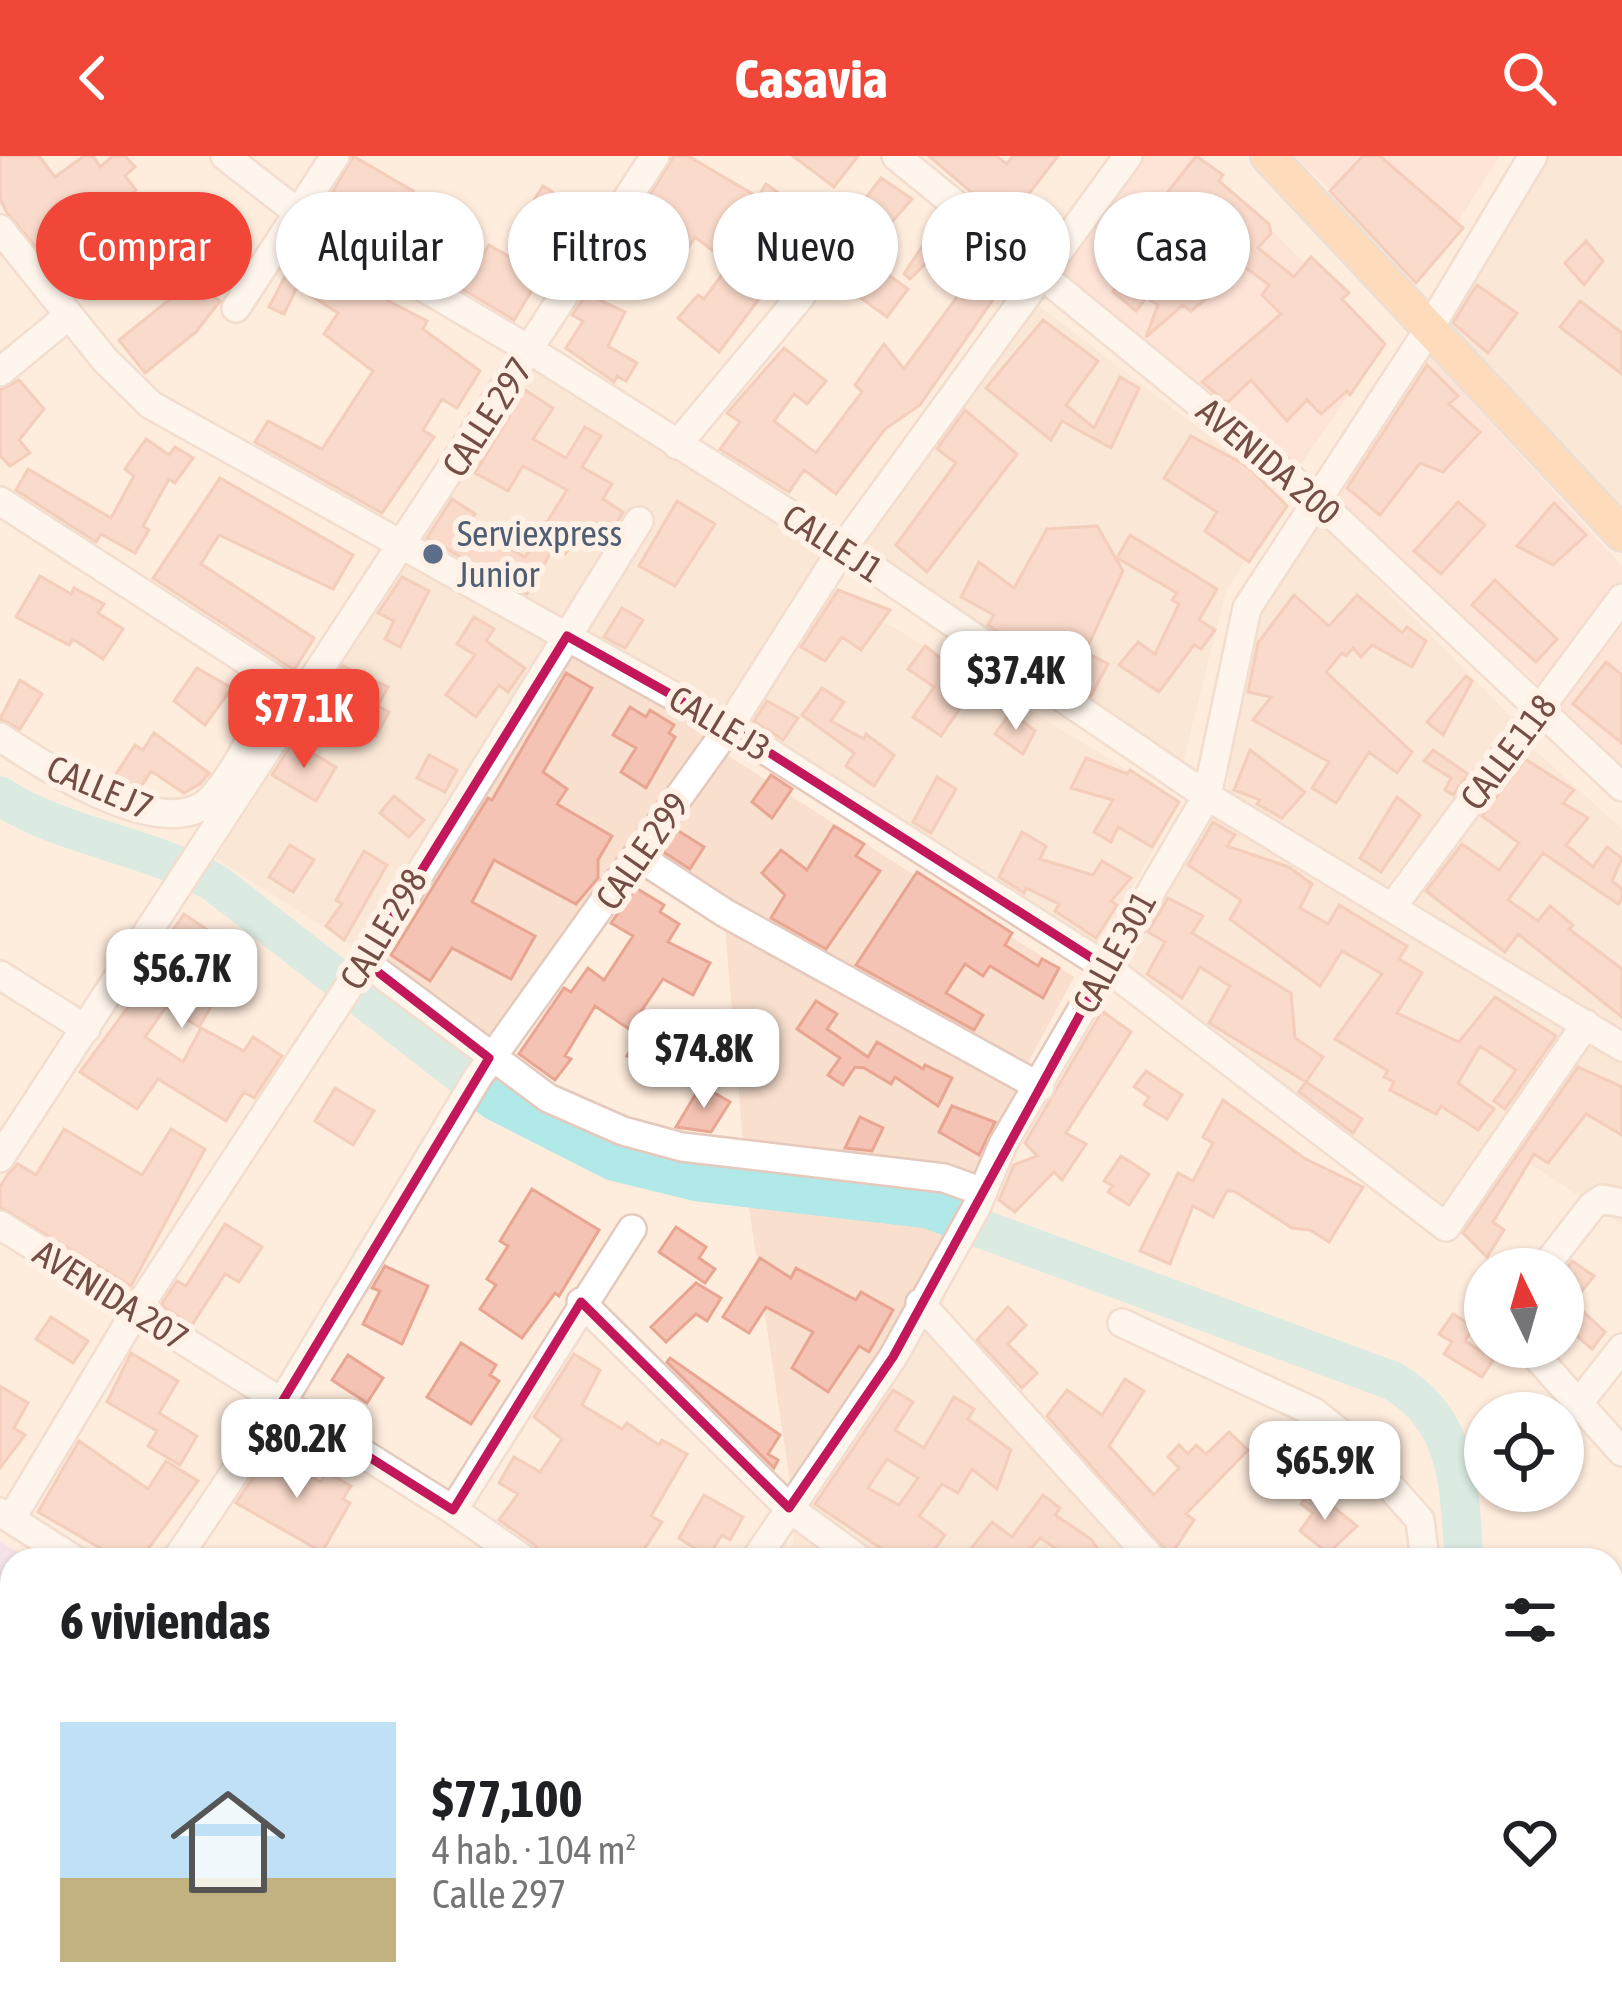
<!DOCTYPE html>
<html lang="es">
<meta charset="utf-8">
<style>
body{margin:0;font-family:"Asap Condensed",sans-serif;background:#f6f6f6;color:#202124;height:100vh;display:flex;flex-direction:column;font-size:45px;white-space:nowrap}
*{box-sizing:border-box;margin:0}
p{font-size:39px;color:#757577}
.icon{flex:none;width:66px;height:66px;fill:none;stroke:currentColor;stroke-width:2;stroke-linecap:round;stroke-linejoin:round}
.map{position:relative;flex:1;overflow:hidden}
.drawer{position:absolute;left:0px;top:1392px;width:1623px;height:468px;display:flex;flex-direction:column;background:#fff;border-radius:36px 36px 0 0;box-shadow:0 3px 9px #0004}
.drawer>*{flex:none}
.top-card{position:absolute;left:36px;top:36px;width:1551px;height:108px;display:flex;gap:24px}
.needle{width:78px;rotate:355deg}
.controls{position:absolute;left:1464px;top:1092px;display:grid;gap:24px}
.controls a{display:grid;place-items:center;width:120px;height:120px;border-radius:50%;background:#fff;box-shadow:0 3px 9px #0004;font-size:60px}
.price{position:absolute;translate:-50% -102px;padding:0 27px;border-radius:24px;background:#fff;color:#222;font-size:39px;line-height:78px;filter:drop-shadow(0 3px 6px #0008)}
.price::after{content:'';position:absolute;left:50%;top:72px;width:36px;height:27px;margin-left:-18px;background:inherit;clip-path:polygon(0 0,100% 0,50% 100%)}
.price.selected{background:#f14739;color:#fff}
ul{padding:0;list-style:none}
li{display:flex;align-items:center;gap:36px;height:300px;padding:0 60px}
li span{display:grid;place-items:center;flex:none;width:336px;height:240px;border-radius:0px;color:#555}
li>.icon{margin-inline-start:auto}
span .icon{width:144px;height:144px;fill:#fffc;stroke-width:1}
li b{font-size:51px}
h2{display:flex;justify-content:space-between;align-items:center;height:144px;padding:0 60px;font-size:51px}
.tag{padding:0 42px;border-radius:54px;background:#fff;box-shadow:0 3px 9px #0004;font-size:42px;line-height:108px}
.tag.selected{background:#f14739;color:#fff}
header{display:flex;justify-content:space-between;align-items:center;height:156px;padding:0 60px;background:#f14739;color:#fff;font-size:54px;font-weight:700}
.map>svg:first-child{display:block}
.residential{fill:#f8dfce}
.commercial{fill:#ffd7d0}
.education{fill:#e9daf9}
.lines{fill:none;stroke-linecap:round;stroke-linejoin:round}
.river{stroke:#b1e8e8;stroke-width:39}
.building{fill:#f5c3b3;stroke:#e8a692;stroke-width:3;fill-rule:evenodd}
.minor-casing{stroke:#e4c9bc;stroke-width:32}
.major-casing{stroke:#d8cdcb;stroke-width:38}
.minor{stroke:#fff;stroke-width:27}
.major{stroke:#ffc793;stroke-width:33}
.marked{fill:none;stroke:#c2185b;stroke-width:9;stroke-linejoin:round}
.service-dot{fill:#5c6f8a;stroke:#fff1e5;stroke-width:4.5}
.labels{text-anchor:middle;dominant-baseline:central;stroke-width:12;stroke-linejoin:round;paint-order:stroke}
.street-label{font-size:36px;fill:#744e44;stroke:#fff1e5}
.service-label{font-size:36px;fill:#4e5e75;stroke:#fff1e5;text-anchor:start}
</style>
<header><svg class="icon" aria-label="back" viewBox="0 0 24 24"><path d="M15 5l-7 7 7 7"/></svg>Casavia<svg class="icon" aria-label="search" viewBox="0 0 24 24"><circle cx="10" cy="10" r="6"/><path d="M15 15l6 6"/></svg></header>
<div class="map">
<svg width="1622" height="1860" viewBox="0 0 1622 1860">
<rect width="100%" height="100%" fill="#feecdd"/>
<path class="residential" d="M1537,0H1617L1622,5V355L1439,168Z
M1034,146L1286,339L1226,435L1183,607L845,398Z
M533,215L830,402L494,881L216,702Z
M1319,364L1515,565L1386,730L1227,637L1236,544L1259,457Z
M832,434L1180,646L1095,799L744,568Z
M1528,588L1622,673V878L1404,740Z
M719,594L1074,821L1028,907L964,892L650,694Z
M1205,641L1622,893V1069L1501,988L1431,1080L1097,814Z
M724,759L1028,942L932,1155L1136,1404H791L795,1359L748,1045Z"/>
<path class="commercial" d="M1141,0H1197L1385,188L1295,316L1056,122Z
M1294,0H1500L1424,118Z
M1427,197L1622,410V425L1542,531L1317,337Z
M1622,465V614L1555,549Z"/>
<path class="education" d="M0,1385L29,1404H12V1613L0,1633Z"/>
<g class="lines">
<path class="river" d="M0,640C60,680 147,689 215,727L495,945L613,1005L698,1026L928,1053L1393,1225C1461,1265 1459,1332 1464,1404
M1611,1812L1622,1813"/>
</g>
<path class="building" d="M0,0H39L55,21L84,0H93L100,11L113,0H125L135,11L125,20L136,34L128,40L133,47L102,77L119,105L72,134L7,57L0,43Z
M353,0L413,35L411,40L435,57L425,71L402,55L384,84L324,52Z
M674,0H688L758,41L766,28L811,60L765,120L772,126L719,196L678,162L698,139L704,143L730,108L695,81L675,112L625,79Z
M793,0H858L834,31Z
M929,0H996L1007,8L1013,0H1058L1027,40L1055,61L1033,89Z
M1196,0L1223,19L1219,25L1269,68L1271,77L1258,92L1294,121L1311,101L1349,137L1342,143L1385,188L1350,239L1347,235L1321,258L1307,244L1287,265L1251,224L1227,247L1202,226L1281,158L1262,139L1269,129L1217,90L1237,67L1207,41L1187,66L1160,46Z
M1363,0H1380L1463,72L1416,127L1330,35Z
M881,22L912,43L862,100L908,133L887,161L844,130L849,123L820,102Z
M543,30L587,58L564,94L520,66Z
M939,65L959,75L910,123L904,118Z
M1149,79L1165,90L1155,98L1189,122L1198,112L1223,129L1191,155L1183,149L1146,181L1158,149L1146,142L1136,155L1113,136Z
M305,82L331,102L325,112L427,165L423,173L480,215L457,252L442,243L423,274L434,281L382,357L255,286L268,265L322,293L373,215L324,178L338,157L297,131L284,158L269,151Z
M459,82L484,97L489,89L541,119L514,164L437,118Z
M1586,85L1603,105L1584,129L1565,107Z
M979,111L1003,129L920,249L885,273L836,338L804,314L789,336L720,293L740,266L727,257L784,192L826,225L807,248L794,238L774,265L816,297L862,236L855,229L884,188L904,213Z
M192,125L220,145L196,176L145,217L119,184L175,139L179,143Z
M1477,129L1517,157L1488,197L1453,167Z
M587,138L625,156L608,190L637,207L626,225L617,220L614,226L566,192L583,165L572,159Z
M1580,145L1622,177V218L1560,171Z
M1043,164L1098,205L1066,249L1094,272L1120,221L1139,232L1111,292L1062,265L1051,284L986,232Z
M1427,209L1458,240L1449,248L1480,276L1443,316L1420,307L1380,359L1347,332Z
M19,224L44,253L19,284L30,297L10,310L0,300V234Z
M525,234L553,252L533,283L566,302L585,271L601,280L582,311L612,328L603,343L623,356L613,373L602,366L585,392L574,385L565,398L554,391L527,438L427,382L452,343L475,358L468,368L525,401L567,334L523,310L508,335L475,317Z
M965,254L1017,298L927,416L896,389L956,307L937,293Z
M1191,280L1247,310L1287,350L1249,406L1205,375L1217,356L1164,322Z
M146,283L169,299L175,291L193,302L175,327L169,323L143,370L149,374L135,397L101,378L96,386L16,334L28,313L111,362L134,320L125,313Z
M220,322L353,399L333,433L219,379L201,408L314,482L294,514L153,422Z
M677,345L715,368L675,430L639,410Z
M1458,346L1485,369L1441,418L1414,395Z
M1554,347L1586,379L1553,409L1517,390Z
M1097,370L1123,415L1085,496L1108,508L1091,540L988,469L994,459L961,441L979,406L1014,432L1047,373Z
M1130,379L1217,433L1199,464L1215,474L1201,493L1194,489L1159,536L1119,509L1138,486L1155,498L1179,448L1172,444L1177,437L1117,402Z
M40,420L71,438L74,432L104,448L98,457L123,473L103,503L73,483L69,489L16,461Z
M402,421L429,435L400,491L385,483L394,465L378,457Z
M1495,424L1557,483L1536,506L1472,449Z
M838,434L890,454L861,494L842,481L825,505L801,491Z
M1294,439L1329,470L1357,439L1402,477L1407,471L1426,485L1412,511L1372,489L1361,501L1353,492L1346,500L1342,497L1326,516L1412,596L1397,617L1369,596L1336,647L1312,632L1329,606L1253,564L1271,541L1248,536L1258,487Z
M622,452L643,464L625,492L604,481Z
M474,461L494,473L486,485L525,512L508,536L499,529L476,561L446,539L475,499L457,488Z
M925,490L976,529L941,580L913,561L934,531L908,513Z
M1606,506L1622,519V587L1573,548Z
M343,510L388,531L378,550L389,556L376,580L337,559L350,535L333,526Z
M197,512L232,532L205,569L174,545Z
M566,517L592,532L543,616L567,633L557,648L612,680L598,704V722L576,748L494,704L472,746L535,780L511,823L452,792L430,825L391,799L488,642L492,644Z
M1466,520L1472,525L1443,579L1427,566Z
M20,524L42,538L20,573L0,563Z
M822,532L844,546L831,565L864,583L866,578L894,599L874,630L846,610L854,597L802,559Z
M767,545L798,562L783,584L754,565Z
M630,551L646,561L650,554L674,569L669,577L675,581L646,632L621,616L636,592L613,579Z
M1011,556L1035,575L1023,598L995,578Z
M154,577L209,617L200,628L184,637L151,615L139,634L112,624L135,589L143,594Z
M293,586L336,611L316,645L272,619Z
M1250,594L1305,636L1282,662L1257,648L1260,644L1234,634Z
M1433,594L1468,618L1453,639L1445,634L1451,622L1424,605Z
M429,599L457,614L445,636L417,622Z
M1086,602L1127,618L1130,614L1179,646L1152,691L1118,671L1111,686L1094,676L1113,644L1071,632Z
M1525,603L1574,634L1563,647L1588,662L1566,689L1593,711L1607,691L1622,702L1612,725L1622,733V743L1618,748L1543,697L1508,744L1538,765L1550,750L1573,769L1569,773L1622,813V861L1518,778L1505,796L1426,735L1462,688L1499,714L1519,687L1482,660Z
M771,619L792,633L772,662L752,646Z
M937,621L956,633L931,677L913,666Z
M394,640L424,664L409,681L380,657Z
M1397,641L1420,659L1381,716L1360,702Z
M1213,666L1235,679L1227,690L1289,711L1312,728L1300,752L1328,768L1339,749L1407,790L1399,803L1422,817L1397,857L1459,886L1495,841L1556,880L1505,953L1494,945L1516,914L1480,890L1458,927L1494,953L1478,974L1441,950L1436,958L1390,934L1394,926L1384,921L1388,915L1335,883L1382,818L1342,795L1320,830L1230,763L1241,744L1188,709Z
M834,670L864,688L856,700L880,715L826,793L771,762L785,739L762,717L781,694L807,714Z
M677,674L704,691L690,713L662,695Z
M1022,676L1046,690L1040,703L1093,719L1102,705L1131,722L1111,745L1117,749L1096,782L1055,755L1059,748L1026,732L1024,737L999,721Z
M290,689L314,704L293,736L269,721Z
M364,695L387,709L344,784L326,770L342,748L336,744Z
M917,716L1012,777L1005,789L1038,810L1042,803L1059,812L1043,842L990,810L983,820L965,808L946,837L983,859L974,874L856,809Z
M636,732L664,749L660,756L679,768L668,786L710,807L693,839L663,823L629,873L595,850L565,900L571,903L555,924L519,898L564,832L571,836L588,812L604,824L633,780L611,767Z
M1168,742L1203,760L1192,777L1291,837L1295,882L1323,901L1306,926L1209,867L1230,830L1200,811L1182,842L1147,818L1165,786L1148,776Z
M184,758L221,783L218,787L247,811L222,840L219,837L199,871L166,851L145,881L183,906L201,872L244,895L253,881L282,900L254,942L244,936L226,965L158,923L137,953L80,916L151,820L144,816Z
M816,845L837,858L827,873L868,901L877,886L923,913L925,909L952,922L938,950L895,921L891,928L864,912L855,911L843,929L828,919L840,902L797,873Z
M1102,855L1131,876L1066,977L1086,988L1062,1024L1054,1016L1015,1056L999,1044L1014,1009L1037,1000L1025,987Z
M645,868L709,904L694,931L627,900Z
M1578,911L1622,931V979L1586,958L1548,1007L1534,998L1493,1066L1504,1074L1487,1101L1463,1077Z
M1146,915L1182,939L1167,963L1144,949L1149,941L1134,931Z
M1306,926L1362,963L1353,977L1299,936Z
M701,929L730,946L711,976L676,971Z
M335,932L374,955L353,989L315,965Z
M1223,944L1304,1002L1363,1031L1329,1086L1310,1074L1292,1072L1234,1035H1227L1213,1061L1193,1050L1170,1108L1140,1095L1178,1017L1193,1025L1213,987L1203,981Z
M952,950L995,966L979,999L939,976Z
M860,961L883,972L872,995L845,992Z
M64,973L142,1019L171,973L205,993L131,1130L0,1051V1031L8,1018L18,1008L36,1019Z
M1121,1000L1149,1018L1129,1049L1108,1036L1113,1030L1104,1025Z
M532,1033L599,1074L559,1140L555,1137L522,1182L480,1153L496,1129L487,1123L508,1090L500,1085Z
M225,1068L262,1091L239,1126L225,1118L192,1169L161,1149L177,1125L186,1130Z
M676,1071L706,1091L699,1102L715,1113L705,1127L659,1096Z
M760,1102L791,1122L796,1112L856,1144L861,1136L893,1154L869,1196L859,1190L828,1236L792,1212L813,1176L766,1151L749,1177L723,1161Z
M1572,1105L1594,1120L1573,1146L1605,1176L1592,1193L1563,1168V1117Z
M385,1110L428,1130L402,1188L363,1168L380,1135L372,1132Z
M696,1127L721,1142L707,1165L696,1158L666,1186L651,1171Z
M1008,1151L1026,1169L1008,1188L1037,1217L1022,1232L977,1184Z
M1453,1158L1474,1171L1465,1185L1494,1203L1482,1221L1444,1198L1452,1186L1439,1178Z
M51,1161L88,1185L73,1207L36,1183Z
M461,1187L496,1209L490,1219L499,1225L471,1268L427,1241Z
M131,1197L178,1225L159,1257L197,1280L180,1309L148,1290L157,1275L107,1246Z
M574,1198L600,1214L582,1249L622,1273L627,1267L659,1289L662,1284L687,1298L651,1360L662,1366L637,1404H543L535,1389L499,1364L518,1338L499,1327L514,1301L540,1316L562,1283L534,1261Z
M348,1199L383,1222L367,1247L332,1224Z
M670,1202L780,1279L768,1298L778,1304L774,1312L667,1206Z
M1125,1223L1144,1235L1109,1290L1154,1339L1179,1312L1168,1301L1179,1289L1188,1298L1196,1289L1206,1298L1229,1276L1248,1294L1186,1358L1194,1364L1170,1400L1047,1260L1067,1234L1102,1259Z
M0,1230L28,1247L14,1272L25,1279L0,1312Z
M893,1234L913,1246L895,1274L924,1292L954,1241L974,1253L968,1263L1011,1294L997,1333L972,1313L958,1337L942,1328L919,1360L945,1379L927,1404H878L885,1395L815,1348ZM887,1303L918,1322L899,1349L868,1332Z
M79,1285L148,1333L166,1305L198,1325L140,1404H121L38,1356Z
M270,1296L321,1326L326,1316L351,1330L343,1343L350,1347L322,1396L236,1347Z
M1311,1333L1357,1370L1328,1397L1300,1375L1313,1357L1301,1348Z
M704,1339L743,1361L730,1384L722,1379L708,1401L679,1382Z
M1043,1339L1060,1352L1055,1359L1091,1383L1106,1404H1074L1040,1382L1021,1404H983L970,1394L992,1366L1012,1381Z"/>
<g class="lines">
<g class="minor-casing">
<path id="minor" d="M225,0L301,59L530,194L843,392L1207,640L1622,891
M896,0L1316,343L1622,631
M0,73L105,204L151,249L729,571L1106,811L1446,1071L1586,868
M236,152L335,0
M0,216L68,160
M677,289L801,140
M0,345L295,536
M0,581C43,610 168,691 212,642C240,611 259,565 280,529
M639,701L725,757L1040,931
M1393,750L1622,442
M365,806L548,942L623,975L682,991L944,1022L983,1036
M0,819L86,873
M0,1002L655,0
M0,1069L453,1354L525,1404
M1543,1113L1592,1050L1602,1043L1622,1047
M581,1146L789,1352L860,1404
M920,1147L1153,1404
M1122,1167L1314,1256L1349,1284L1420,1364L1425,1404
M1528,1191L1622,1296
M1579,1247L1622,1192
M453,1354L632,1073
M0,1356L75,1404
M11,1363L136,1155L365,806L639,365
M176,1404L282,1246L478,921L729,571L843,392L1128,0
M755,1404L893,1201L976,1052L1003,988L1207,640L1247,452L1429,173L1533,0
M1611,1505L1622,1488
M1611,1571L1622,1581
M0,1683L12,1665
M0,1748L12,1812
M19,1848L21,1860
M499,1848L510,1860
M771,1848L782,1860
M987,1848L997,1860
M1234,1848L1244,1860
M250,1860L257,1848
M461,1860L469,1848
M913,1860L920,1848
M1362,1860L1370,1848"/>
</g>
<g class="major-casing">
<path id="major" d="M1268,0L1622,378"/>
</g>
<use href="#minor" class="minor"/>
<use href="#major" class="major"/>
</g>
<path d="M0 0H1622V1860H0ZM567,480L729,571L1106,811L893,1201L789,1352L581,1146L453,1354L282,1246L489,902L365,806Z" fill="#feecdd" fill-opacity=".55" fill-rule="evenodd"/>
<path class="marked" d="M567,480L729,571L1106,811L893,1201L789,1352L581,1146L453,1354L282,1246L489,902L365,806Z"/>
<circle class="service-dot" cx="433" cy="398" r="12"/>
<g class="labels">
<g class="street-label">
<text transform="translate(487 261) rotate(-57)">CALLE 297</text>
<text transform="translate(1269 305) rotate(40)">AVENIDA 200</text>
<text transform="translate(833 387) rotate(33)">CALLE J1</text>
<text transform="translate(720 567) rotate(31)">CALLE J3</text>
<text transform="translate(1508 596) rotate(-53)">CALLE 118</text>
<text transform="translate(100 631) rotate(23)">CALLE J7</text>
<text transform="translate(642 695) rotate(-55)">CALLE 299</text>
<text transform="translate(383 773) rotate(-59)">CALLE 298</text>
<text transform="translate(1114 796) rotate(-61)">CALLE 301</text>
<text transform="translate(111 1139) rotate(32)">AVENIDA 207</text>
</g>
<g class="service-label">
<text x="457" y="377">Serviexpress<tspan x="457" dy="41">Junior</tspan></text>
</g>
</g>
</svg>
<div class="controls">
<a><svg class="needle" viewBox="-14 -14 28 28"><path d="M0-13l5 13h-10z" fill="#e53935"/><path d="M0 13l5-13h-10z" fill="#757577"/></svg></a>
<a><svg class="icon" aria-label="locate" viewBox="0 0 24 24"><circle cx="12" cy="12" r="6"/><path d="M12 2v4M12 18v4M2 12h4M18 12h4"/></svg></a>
</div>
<b class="price" style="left:1016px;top:577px">$37.4K</b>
<b class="price selected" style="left:304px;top:615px">$77.1K</b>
<b class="price" style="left:182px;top:875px">$56.7K</b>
<b class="price" style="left:704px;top:955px">$74.8K</b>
<b class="price" style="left:297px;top:1345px">$80.2K</b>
<b class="price" style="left:1325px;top:1367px">$65.9K</b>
<div class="top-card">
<a class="tag selected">Comprar</a>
<a class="tag">Alquilar</a>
<a class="tag">Filtros</a>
<a class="tag">Nuevo</a>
<a class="tag">Piso</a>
<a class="tag">Casa</a>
</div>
<section class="drawer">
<h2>6 viviendas<svg class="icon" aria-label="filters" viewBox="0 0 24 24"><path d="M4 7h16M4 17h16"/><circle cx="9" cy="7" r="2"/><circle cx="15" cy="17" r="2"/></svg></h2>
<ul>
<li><span style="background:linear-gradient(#bfe0f5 65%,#c2b280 0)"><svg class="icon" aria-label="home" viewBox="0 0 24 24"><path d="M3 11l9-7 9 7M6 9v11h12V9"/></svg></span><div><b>$77,100</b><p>4 hab. · 104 m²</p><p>Calle 297</p></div><svg class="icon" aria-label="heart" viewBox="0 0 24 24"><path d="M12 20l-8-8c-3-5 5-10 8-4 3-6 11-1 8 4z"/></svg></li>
</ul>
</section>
</div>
